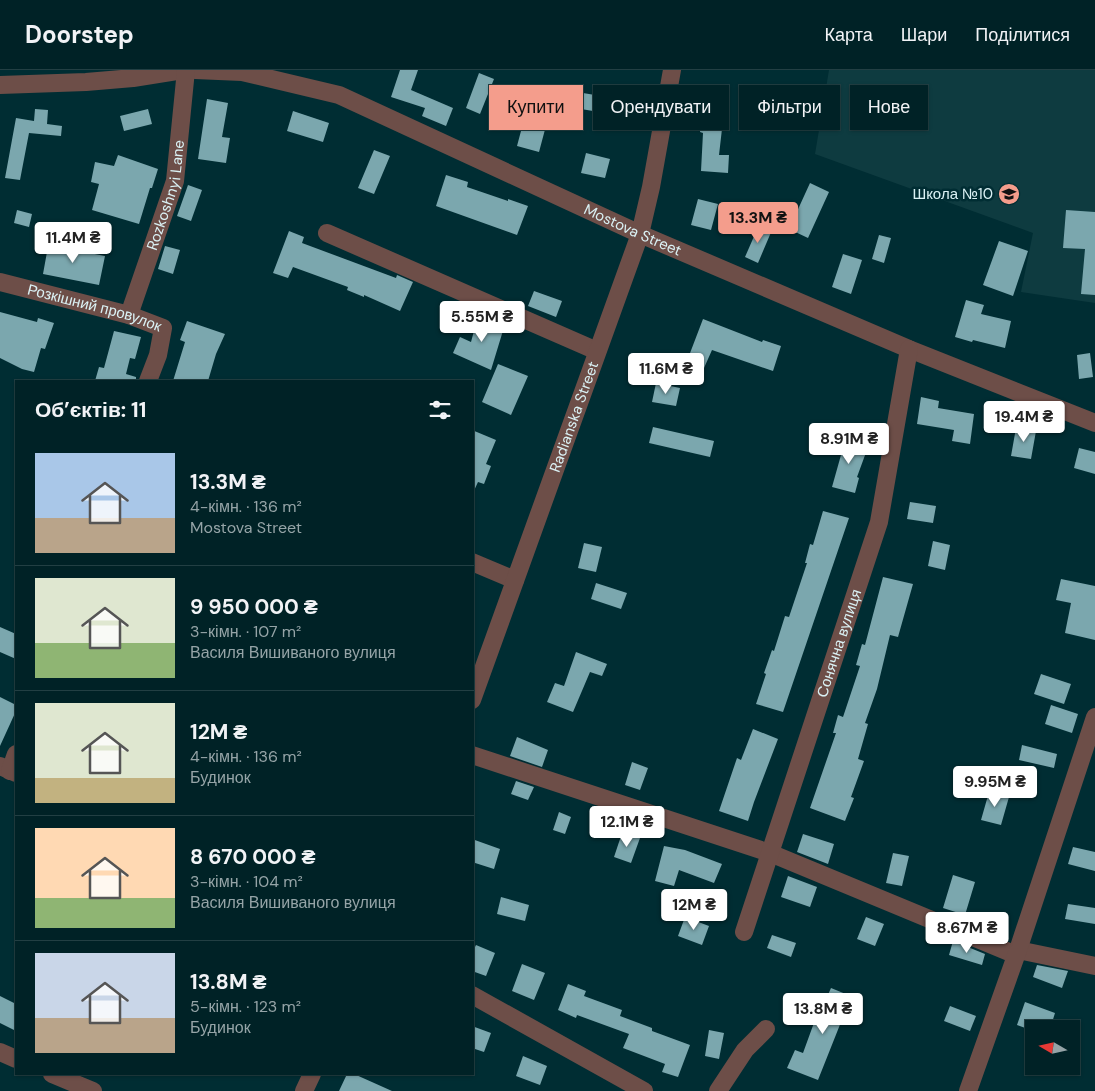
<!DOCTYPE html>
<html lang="uk">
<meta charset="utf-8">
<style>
body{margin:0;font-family:"DM Sans",sans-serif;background:#0a2a2e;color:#f1f3f6;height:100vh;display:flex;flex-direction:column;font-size:19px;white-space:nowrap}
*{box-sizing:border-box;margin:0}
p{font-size:16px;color:#95a4a7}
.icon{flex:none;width:28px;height:28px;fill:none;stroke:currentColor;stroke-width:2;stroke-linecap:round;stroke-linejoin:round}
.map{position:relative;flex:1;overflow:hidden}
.details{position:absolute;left:15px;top:310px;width:459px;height:695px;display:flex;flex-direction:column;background:#002226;border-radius:0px;box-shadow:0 1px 4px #0004,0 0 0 1px #223f43}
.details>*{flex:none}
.banner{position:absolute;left:489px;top:15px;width:475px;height:45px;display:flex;gap:10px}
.needle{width:32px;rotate:279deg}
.tools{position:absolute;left:1025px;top:950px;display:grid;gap:10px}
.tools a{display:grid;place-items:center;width:55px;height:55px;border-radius:0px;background:#002226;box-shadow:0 1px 4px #0004,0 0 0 1px #223f43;font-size:25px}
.price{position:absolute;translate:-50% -42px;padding:0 11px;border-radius:5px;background:#fff;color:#222;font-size:16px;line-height:32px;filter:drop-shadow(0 1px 2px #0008)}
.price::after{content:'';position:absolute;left:50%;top:30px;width:15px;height:11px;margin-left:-8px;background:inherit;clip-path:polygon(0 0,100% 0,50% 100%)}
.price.current{background:#f49d8c;color:#111}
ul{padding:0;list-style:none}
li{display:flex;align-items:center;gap:15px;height:125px;padding:0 20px}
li+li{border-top:1px solid #223f43}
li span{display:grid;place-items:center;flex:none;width:140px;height:100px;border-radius:0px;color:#555}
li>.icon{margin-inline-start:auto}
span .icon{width:60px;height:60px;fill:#fffc;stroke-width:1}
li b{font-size:21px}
h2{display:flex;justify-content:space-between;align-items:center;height:60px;padding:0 20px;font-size:21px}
.tag{padding:0 18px;border-radius:0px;background:#002226;box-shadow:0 1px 4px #0004,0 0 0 1px #223f43;font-size:18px;line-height:45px}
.tag.current{background:#f49d8c;color:#111}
header{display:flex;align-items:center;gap:30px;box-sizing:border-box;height:70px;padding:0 25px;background:#002226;border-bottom:1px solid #223f43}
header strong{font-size:24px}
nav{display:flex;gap:28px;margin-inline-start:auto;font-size:18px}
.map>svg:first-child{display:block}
.built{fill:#0e3b40}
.building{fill:#7ba7ae}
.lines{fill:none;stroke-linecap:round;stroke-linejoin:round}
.minor{stroke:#6d4e48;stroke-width:18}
.labels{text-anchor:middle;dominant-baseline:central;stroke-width:5;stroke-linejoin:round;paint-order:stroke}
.street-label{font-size:15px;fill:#daf1f4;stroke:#002d33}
.poi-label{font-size:15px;fill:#daf1f4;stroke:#002d33;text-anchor:end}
</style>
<header>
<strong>Doorstep</strong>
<nav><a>Карта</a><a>Шари</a><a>Поділитися</a></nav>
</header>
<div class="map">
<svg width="1095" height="1021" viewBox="0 0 1095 1021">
<rect width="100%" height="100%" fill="#002d33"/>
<path class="built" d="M829,0H1095V233L1021,222L1033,163L815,84Z"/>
<path class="building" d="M400,0H418L411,20L453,38L446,56L422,46L425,38L391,27Z
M479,3L494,9L480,44L466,38Z
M705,21L726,24L719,85H729L728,103L701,101L703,63L700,62Z
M583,23L607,27L605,43L581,39Z
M207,29L228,33L222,67L230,68L226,93L198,89Z
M35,39L48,40L47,54L62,56L61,66L29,63L20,110L5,108L16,48L34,51Z
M148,39L152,54L124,61L120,46Z
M293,41L329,53L323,72L287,61Z
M525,46L547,52L539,82L517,76Z
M374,80L390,86L374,124L358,118Z
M586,83L610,89L605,108L581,103Z
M118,85L158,99L152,118H150L139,154L92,140L99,114L91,112L95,92L114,96Z
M446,105L468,112L467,117L508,131V129L528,136L517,165L436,136Z
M810,113L829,122L808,168L789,159Z
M188,115L202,120L191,151L177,146Z
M698,129L718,134L711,160L691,155Z
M17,140L32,144L29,157L14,153Z
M1066,140L1095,142V225L1081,224L1085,179L1063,178Z
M759,155L772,160L758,193L745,187Z
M289,161L304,167L302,173L396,208L397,205L413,212L400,241L364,225V227L347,220L348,217L293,197L288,208L273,203Z
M879,165L891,168L884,193L872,189Z
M49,171L65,173L64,178L105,186L99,215L43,204Z
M999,171L1028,181L1013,226L983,215Z
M165,176L180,180L173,204L158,199Z
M843,184L862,190L851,224L832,217Z
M534,221L562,231L556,247L528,236Z
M966,230L984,235L981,244L1011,251L1005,278L973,270L972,272L955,267Z
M0,242L37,252L38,248L54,253L45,279L41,278L34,302L22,299L0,288Z
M478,246L505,254L491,300L453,283L460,267L471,272Z
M703,249L762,272L763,270L781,276L773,301L712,280L704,298L687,291Z
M187,251L225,264L216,284L208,311H173L185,272L180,270Z
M114,261L141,267L135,289L130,288L126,304L136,307V311H95L99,297L104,298Z
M1090,283L1093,307L1079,309L1077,285Z
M498,294L528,306L511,345L482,332Z
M656,313L680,318L676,336L652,332Z
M921,327L939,331L938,338L974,344L970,374L952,371L954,360L917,354Z
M653,357L714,371L710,387L649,373Z
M1016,358L1036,361L1031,389L1011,386Z
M472,360L496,370L486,394L491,396L484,414L478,412L472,425Z
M840,368L868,377L857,407L859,408L855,423L832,417L841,385L835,383Z
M1079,378L1095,382V404L1074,398Z
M910,432L936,436L933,453L907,449Z
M823,441L849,448L783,642L756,634L766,604L764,603L772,580L774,581L785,546L789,547L807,493H805L810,474L813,475Z
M933,471L950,475L945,500L928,496Z
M584,473L602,477L596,502L578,498Z
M883,507L913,514L898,567L890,565L877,619L865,653L868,654L858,689L864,691L851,727L854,728L845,751L810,738L836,663H833L838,645L843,647L860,596L856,595L862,574L865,575Z
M1061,509L1095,516V570L1065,563L1071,533L1056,530Z
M596,513L627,523L621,539L591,529Z
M0,557L16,564V589L0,582Z
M576,582L607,594L602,606L590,602L573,642L547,632L555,613L564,616Z
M1041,604L1071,614L1064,634L1034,624Z
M0,627L16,635V641L0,676Z
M1051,635L1078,644L1072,663L1045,654Z
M753,659L778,669L754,732L748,751L719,741L737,688L741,690Z
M517,667L548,680L542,697L510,686Z
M1022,675L1057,684L1054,698L1019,690Z
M632,692L648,698L640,720L625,715Z
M516,711L534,717L528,730L511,724Z
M989,722L1009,727L1001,755L981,750Z
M559,742L571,747L565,764L553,760Z
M622,763L640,768L631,793L614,787Z
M803,764L834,774L828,794L797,782Z
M472,769L500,779L494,799L472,792Z
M664,776L685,780L722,794L714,813L679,800L674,816L655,811Z
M1073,777L1095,782V801L1068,794Z
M893,783L909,786L902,816L886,813Z
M953,805L975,812L965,845L943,838Z
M788,806L817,817L810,837L781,827Z
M501,827L529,835L525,851L497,844Z
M1068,834L1095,838V854L1065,849Z
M685,847L709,856L702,875L678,866Z
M866,847L884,854L875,876L857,869Z
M772,865L796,873L791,887L767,878Z
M953,871L985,884L982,895L949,885Z
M476,875L495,883L486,906L472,901V883Z
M522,894L545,903L534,930L512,921Z
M1037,895L1068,901L1062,918L1033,907Z
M568,914L586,921L584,926L622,940L620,946L652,958V961L690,975L678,1007L662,1002L665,994L623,978L629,964L577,945L576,948L558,940Z
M831,918L858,929L852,944L845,942L818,1010L787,998L795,980L803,983L815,950H817Z
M0,926L16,934V961L0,953Z
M1025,932L1055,943L1050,959H1028L1017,955Z
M950,936L976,946L970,961L944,951Z
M472,956L491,963L484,982L472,978Z
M709,960L724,963L719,989L705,986Z
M523,986L547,996L540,1015L516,1006Z
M347,1004H354L392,1021H339Z"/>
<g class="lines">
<g class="minor">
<path id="s1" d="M195,0L242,2L339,25L640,164L909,279L1095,353"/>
<path d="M0,15L86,12L133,8L183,0"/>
<path d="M327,163L597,281"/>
<path id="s2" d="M0,212L129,245L163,258L158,285L148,311"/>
<path id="s3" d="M129,245L175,111L186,0"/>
<path d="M472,492L515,510"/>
<path id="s4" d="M472,630L640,164L651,117L672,0"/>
<path d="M472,685L770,783L1016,885"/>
<path d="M0,696L16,703"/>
<path d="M10,701L16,684"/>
<path id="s5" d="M744,862L879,452L909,279"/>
<path d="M1018,880L1095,896"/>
<path d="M472,925L644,1021"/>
<path d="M0,982L16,989"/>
<path d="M52,1004L93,1021"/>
<path d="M304,1021L312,1004"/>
<path d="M718,1021L745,980L766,959"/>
<path d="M968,1021L1018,880L1095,647"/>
</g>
</g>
<defs>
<g id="school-disc" transform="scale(1.125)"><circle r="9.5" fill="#f49d8c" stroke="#002d33"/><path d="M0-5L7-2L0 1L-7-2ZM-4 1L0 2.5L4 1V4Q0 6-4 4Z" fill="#111"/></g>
</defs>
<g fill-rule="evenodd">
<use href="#school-disc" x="1009" y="124"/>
</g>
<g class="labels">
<g class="street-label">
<text stroke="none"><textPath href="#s3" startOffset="126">Rozkoshnyi Lane</textPath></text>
<text stroke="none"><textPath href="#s1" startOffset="470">Mostova Street</textPath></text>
<text stroke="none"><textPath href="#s2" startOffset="98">Розкішний провулок</textPath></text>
<text stroke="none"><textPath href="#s4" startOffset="301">Radianska Street</textPath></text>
<text stroke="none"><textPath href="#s5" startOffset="304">Сонячна вулиця</textPath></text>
</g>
<g class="poi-label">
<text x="993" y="124">Школа №10</text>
</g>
</g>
</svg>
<div class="tools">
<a><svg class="needle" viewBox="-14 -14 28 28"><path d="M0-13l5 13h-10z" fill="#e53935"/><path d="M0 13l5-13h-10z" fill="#95a4a7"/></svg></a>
</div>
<b class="price current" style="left:758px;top:174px">13.3M ₴</b>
<b class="price" style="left:73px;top:194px">11.4M ₴</b>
<b class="price" style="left:482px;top:273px">5.55M ₴</b>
<b class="price" style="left:666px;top:325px">11.6M ₴</b>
<b class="price" style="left:1024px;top:373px">19.4M ₴</b>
<b class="price" style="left:849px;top:395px">8.91M ₴</b>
<b class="price" style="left:995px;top:738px">9.95M ₴</b>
<b class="price" style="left:627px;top:778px">12.1M ₴</b>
<b class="price" style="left:694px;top:861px">12M ₴</b>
<b class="price" style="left:967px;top:884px">8.67M ₴</b>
<b class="price" style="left:823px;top:965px">13.8M ₴</b>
<div class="banner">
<a class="tag current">Купити</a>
<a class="tag">Орендувати</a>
<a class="tag">Фільтри</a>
<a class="tag">Нове</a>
</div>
<section class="details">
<h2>Об’єктів: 11<svg class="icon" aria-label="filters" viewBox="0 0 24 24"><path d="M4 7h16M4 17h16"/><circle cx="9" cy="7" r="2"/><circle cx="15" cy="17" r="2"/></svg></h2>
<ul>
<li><span style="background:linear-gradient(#a9c7e8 65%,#b9a48a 0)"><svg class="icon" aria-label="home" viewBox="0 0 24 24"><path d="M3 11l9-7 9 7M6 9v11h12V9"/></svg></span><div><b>13.3M ₴</b><p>4-кімн. · 136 m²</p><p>Mostova Street</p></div></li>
<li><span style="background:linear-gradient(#dfe7d0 65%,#8fb573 0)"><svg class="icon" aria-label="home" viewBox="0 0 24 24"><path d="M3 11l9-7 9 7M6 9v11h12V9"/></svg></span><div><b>9 950 000 ₴</b><p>3-кімн. · 107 m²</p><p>Василя Вишиваного вулиця</p></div></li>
<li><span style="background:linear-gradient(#dfe7d0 75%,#c2b280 0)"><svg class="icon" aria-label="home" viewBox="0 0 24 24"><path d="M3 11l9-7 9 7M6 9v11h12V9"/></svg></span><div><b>12M ₴</b><p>4-кімн. · 136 m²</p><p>Будинок</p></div></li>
<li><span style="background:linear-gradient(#ffd9b3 70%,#8fb573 0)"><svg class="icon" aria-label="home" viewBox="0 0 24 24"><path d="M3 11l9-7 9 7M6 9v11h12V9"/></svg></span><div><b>8 670 000 ₴</b><p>3-кімн. · 104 m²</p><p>Василя Вишиваного вулиця</p></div></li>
<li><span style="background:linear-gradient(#c9d6e8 65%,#b9a48a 0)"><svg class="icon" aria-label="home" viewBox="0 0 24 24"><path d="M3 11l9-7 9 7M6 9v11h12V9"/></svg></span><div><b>13.8M ₴</b><p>5-кімн. · 123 m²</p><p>Будинок</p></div></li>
</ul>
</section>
</div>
